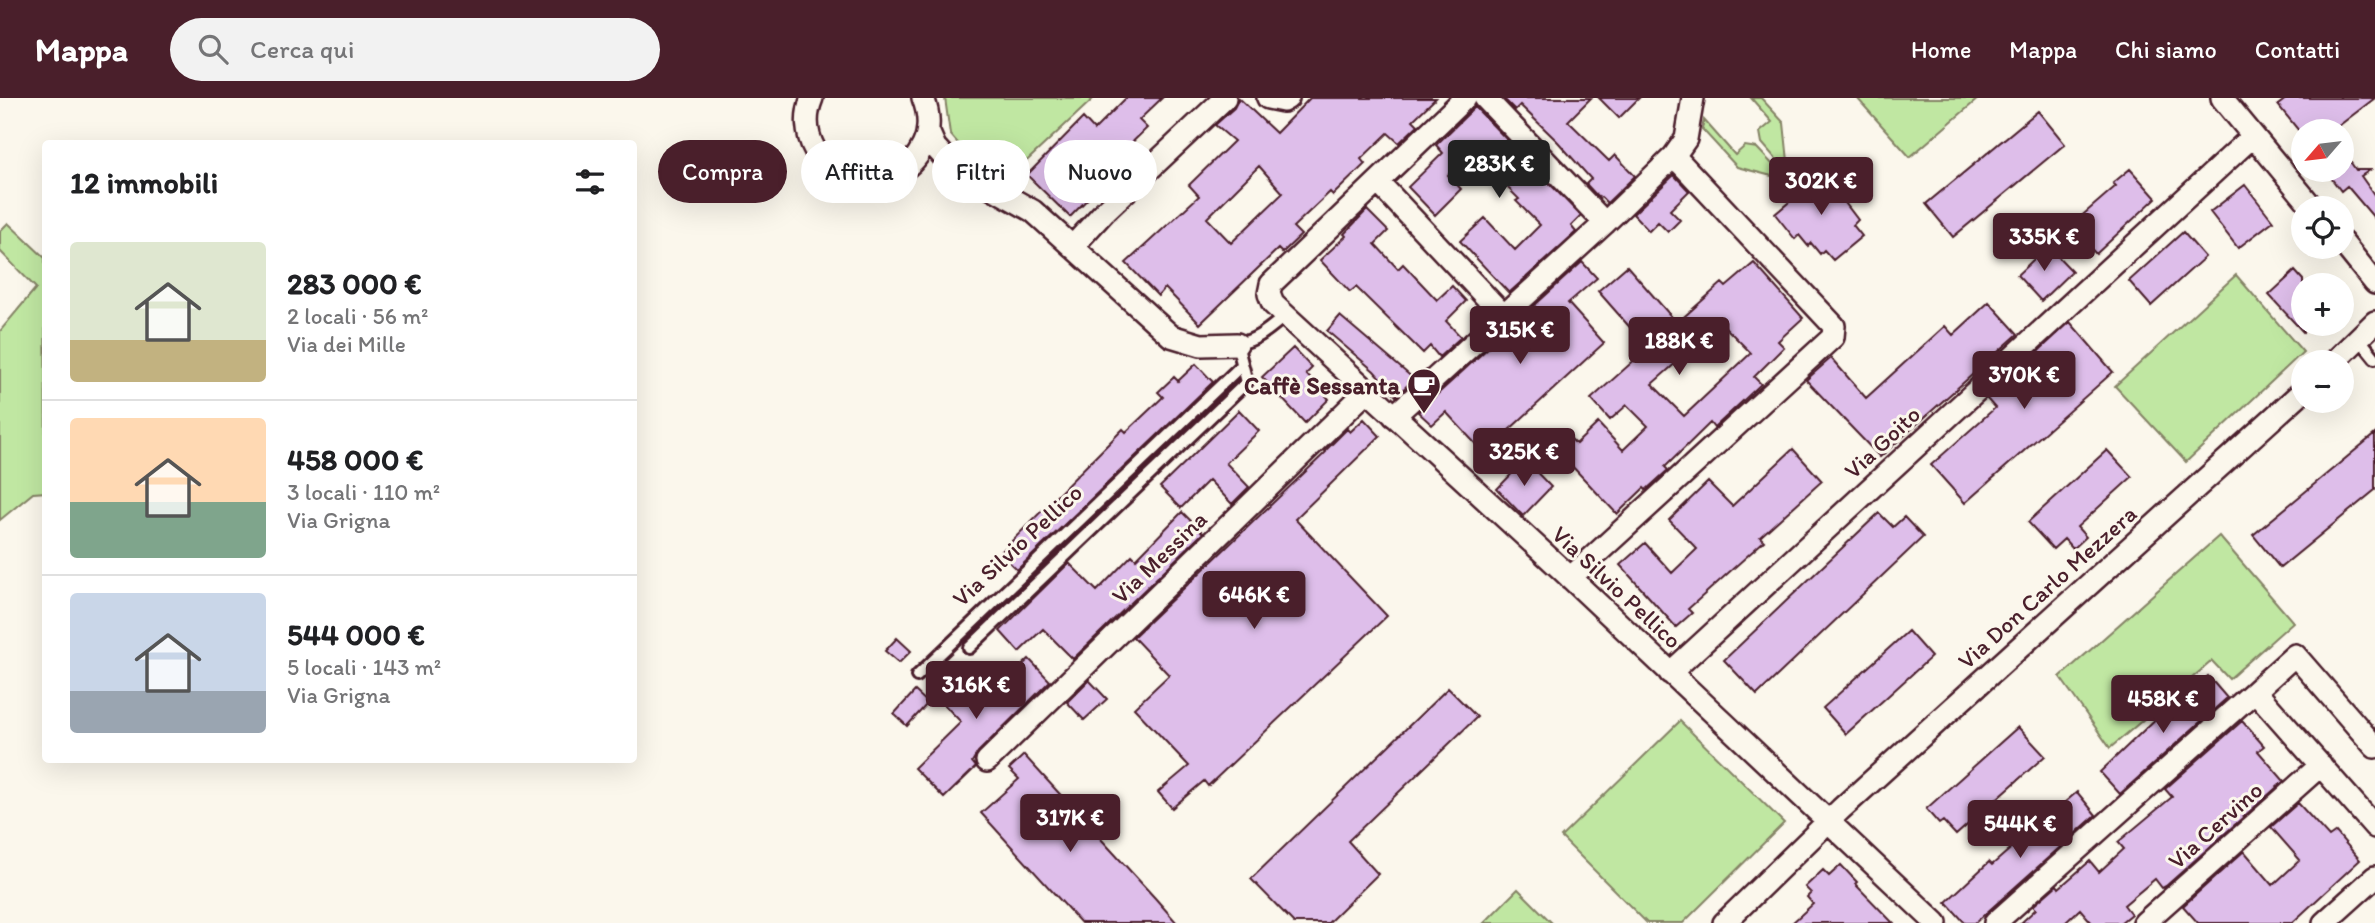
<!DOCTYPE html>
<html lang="it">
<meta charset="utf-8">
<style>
body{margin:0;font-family:Itim,sans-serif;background:#f2f2f2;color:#202124;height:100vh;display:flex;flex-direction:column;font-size:26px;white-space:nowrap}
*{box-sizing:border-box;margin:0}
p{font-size:23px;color:#757577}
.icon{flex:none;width:38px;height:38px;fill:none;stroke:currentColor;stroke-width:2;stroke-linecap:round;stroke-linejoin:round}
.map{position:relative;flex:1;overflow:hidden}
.drawer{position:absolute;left:42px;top:42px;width:595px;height:623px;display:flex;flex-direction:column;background:#fff;border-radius:7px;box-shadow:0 7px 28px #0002}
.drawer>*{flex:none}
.hud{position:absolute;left:658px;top:42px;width:665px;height:63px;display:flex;gap:14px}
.needle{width:46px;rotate:242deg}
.buttons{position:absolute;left:2291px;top:21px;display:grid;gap:14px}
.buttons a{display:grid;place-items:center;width:63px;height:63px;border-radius:50%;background:#fff;box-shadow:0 7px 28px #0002;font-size:35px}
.price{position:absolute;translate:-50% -60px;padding:0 16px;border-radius:7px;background:#4a1f2b;color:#fff;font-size:23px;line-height:46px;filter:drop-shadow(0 2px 4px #0008)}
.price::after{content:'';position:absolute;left:50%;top:42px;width:21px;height:16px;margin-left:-10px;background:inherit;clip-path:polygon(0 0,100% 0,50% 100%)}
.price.selected{background:#222;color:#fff}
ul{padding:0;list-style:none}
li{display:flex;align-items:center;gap:21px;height:175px;padding:0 28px}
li+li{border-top:2px solid #e0e0e0}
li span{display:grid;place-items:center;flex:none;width:196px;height:140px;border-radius:7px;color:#555}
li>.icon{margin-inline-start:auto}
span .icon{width:84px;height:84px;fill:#fffc;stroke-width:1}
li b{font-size:30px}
h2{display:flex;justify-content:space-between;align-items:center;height:84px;padding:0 28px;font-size:30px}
.pill{padding:0 24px;border-radius:32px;background:#fff;box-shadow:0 7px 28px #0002;font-size:24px;line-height:63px}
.pill.selected{background:#4a1f2b;color:#fff}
header{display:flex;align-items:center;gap:42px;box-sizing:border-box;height:98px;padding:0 35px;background:#4a1f2b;color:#fff}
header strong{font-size:33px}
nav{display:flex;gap:38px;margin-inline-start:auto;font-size:24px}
.search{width:490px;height:63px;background:#f2f2f2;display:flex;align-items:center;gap:18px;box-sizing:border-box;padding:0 24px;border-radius:38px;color:#757577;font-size:26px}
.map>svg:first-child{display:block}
.green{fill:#c0e7a2;stroke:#858366;stroke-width:2}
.building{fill:#debeea;stroke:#4a1f2b;stroke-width:2;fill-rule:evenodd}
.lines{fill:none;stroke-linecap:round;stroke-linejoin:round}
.lane-casing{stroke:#4a1f2b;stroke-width:16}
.street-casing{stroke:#4a1f2b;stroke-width:26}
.lane{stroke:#fbf7ec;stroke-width:10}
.street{stroke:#fbf7ec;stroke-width:21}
.labels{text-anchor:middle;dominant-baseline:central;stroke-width:6;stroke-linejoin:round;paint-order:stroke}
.poi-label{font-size:24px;font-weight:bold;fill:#4a1f2b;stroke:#fbf7ec;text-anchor:end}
.street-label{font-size:24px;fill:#4a1f2b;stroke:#fbf7ec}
</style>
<header>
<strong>Mappa</strong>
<div class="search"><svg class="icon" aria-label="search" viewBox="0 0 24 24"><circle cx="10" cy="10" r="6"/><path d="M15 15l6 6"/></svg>Cerca qui</div>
<nav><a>Home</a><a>Mappa</a><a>Chi siamo</a><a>Contatti</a></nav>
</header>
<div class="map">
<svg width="2375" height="825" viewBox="0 0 2375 825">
<rect width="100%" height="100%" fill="#fbf7ec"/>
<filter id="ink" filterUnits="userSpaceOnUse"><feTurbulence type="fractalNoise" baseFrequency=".0143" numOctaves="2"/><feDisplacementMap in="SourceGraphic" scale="14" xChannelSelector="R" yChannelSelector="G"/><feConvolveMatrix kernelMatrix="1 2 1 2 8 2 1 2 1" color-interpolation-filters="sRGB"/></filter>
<g filter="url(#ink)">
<path class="green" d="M945,0H1094L1017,72L962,50L950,36Z
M1751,0H1761L1784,25L1788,63L1781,67L1762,45L1760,34L1772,24Z
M1857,0H1979L1910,59Z
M1704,22L1735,57L1745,48L1757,50L1777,71L1772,78L1737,69L1702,31Z
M8,125L45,160L46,394L33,395L0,422V233L36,190L0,153V133Z
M2236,177L2303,254L2186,364L2115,288Z
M2219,438L2293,524L2229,581L2212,563L2110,650L2060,579Z
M1680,623L1784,725L1683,825H1647L1561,739Z
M1518,791L1552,825H1484Z"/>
<path class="building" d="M1126,0H1162L1139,22L1147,30L1119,57L1128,65L1106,87L1104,84L1070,119L1027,77L1083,20L1094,32Z
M1239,0L1276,35L1310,0H1436L1413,22L1418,27L1399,45L1388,35L1361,61L1365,66L1333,97L1330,94L1293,129L1301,137L1282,155L1278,151L1200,226L1165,190L1158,198L1126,165L1199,98L1189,87L1234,43L1215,27L1234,10ZM1259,68L1283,95L1231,145L1207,120Z
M1503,0H1591L1568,23L1609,63L1615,57L1635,78L1607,105L1601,99L1599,100L1586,86L1591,81L1558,44L1520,7L1515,12Z
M1599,0H1639L1619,20Z
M2287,0H2375L2332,33H2299L2278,7Z
M1475,9L1581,118L1571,128L1576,134L1509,195L1460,143L1485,120L1515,152L1540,127L1516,103L1519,101L1472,54L1448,77L1461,91L1435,117L1408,89L1443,55L1436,47Z
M2038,13L2065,46L1953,139L1926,106Z
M2342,52L2356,72H2370L2361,78L2375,98V121L2347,88L2341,93L2325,72H2342Z
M2130,71L2156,100L2096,156L2070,128L2116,88L2113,85Z
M1826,73L1847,98L1843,102L1858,122L1853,127L1862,138L1833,162L1824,152L1820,156L1811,145L1808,148L1799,137L1795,141L1775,116Z
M1674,77L1689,93L1670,112L1680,122L1668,134L1658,124L1649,133L1633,116Z
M2245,87L2273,123L2238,150L2210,114Z
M1367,112L1388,133L1375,146L1398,171L1403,166L1437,202L1452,188L1466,203L1446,223L1461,239L1439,259L1430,248L1423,255L1356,189L1350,194L1320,162L1346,138L1344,136Z
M2183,134L2205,159L2151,208L2129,183Z
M2048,148L2072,173L2041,203L2017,177Z
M1582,164L1597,180L1568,205L1604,245L1484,355L1446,314L1432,327L1418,314Z
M1754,165L1803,220L1778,243L1784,249L1754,279L1761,286L1714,330L1710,325L1665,369L1668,372L1646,392L1644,390L1617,416L1554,349L1567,337L1576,346L1598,325L1623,352L1648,328L1627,307L1610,322L1591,301L1648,250L1598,193L1627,168L1677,225L1722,185L1726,189ZM1721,225L1751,255L1684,318L1652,286Z
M2295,173L2303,182V234L2269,197Z
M1989,204L2018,236L1880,359L1806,282L1831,260L1866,300L1945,228L1953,237Z
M1340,218L1414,281L1396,298L1374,273L1327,233Z
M2070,224L2113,274L1965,405L1931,367L1995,310L1987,301Z
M1293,250L1312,270L1306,276L1329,301L1305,325L1262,279Z
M1196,266L1213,284L1017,472L1000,455L1123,331L1126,334L1163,299L1158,294L1174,279L1178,283Z
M1239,312L1259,333L1226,365L1249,389L1232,406L1209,382L1181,410L1160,389Z
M1364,321L1380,338L1295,421L1387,518L1208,688L1204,683L1172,710L1158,694L1189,668L1134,610L1169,577L1133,539L1326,354L1325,353L1347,331L1350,334Z
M2375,336V392L2280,470L2253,437Z
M1793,351L1822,383L1760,439L1764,443L1688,511L1692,515L1676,529L1620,467L1645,445L1672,475L1697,451L1669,422L1708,384L1732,408Z
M2107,352L2132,379L2077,429L2086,439L2073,451L2064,441L2053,451L2028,424Z
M1525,362L1551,389L1523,418L1497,391Z
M1182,414L1203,435L1073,561L1043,531L1019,554L1000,533L1069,465L1097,493L1132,457L1136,461Z
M1879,415L1893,429L1904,419L1923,439L1757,597L1724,562Z
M1908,533L1931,559L1846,636L1823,610Z
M897,540L911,553L899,565L885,553Z
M1029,561L1050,583L978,654L972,664L976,669L944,700L914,670L961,624L933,595L963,565L993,595Z
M2208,578L2227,600L2120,696L2100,674L2164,613L2166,615Z
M1089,582L1107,601L1084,622L1067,604Z
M1448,590L1477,619L1348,743L1378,776L1328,825H1294L1251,781Z
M915,593L928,605L907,628L894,616Z
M2242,623L2264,648L2258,653L2284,683L2166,788L2162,790L2155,781L2124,807L2131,816L2120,825H2092L2080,811L2065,825H2021L2036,811L2033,808L2057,787L2059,790L2090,763L2099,774L2124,751L2118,744L2172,699L2165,691Z
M2018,629L2045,658L1956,737L1943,723L1939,726L1926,711Z
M1024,657L1155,800L1177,825H1081L981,715L1019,681L1009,671Z
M2077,694L2096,717L1975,825H1965L1946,804L1989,764L1992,767L2025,738L2022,734L2041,717L2045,721Z
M2298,705L2329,739L2336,734L2360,762L2292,825H2198L2183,808L2244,753L2273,787L2300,762L2271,729Z
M1841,767L1857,784L1855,786L1893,825H1792L1813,806L1807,799L1811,795L1805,789L1823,772L1829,778Z"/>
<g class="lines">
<g class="lane-casing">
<path id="lane" d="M2358,239L2375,260
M969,550L1247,284L1237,246C1258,242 1269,231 1285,218
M917,578L1242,267"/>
</g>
<g class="street-casing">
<path id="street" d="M812,0C805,17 806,36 815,52C850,118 952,71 923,0
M1268,0L1283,3L1288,0
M1465,0L1271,186L1269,196L1273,206L1561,471L1936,825
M1485,0L1605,125
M2222,0L2313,110
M928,33L935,49L944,59L955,63L966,75L1033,113L1171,238L1201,247L1237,246
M1378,84L1502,216
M2342,144L2375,185
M1073,148L1105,113L1225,0
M2334,264L2375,224
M1394,318L1605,125L1674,58L1686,41L1693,0
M1570,480L1833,239L1834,228L1674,58
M1670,575L2253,38
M2375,649L2295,557L2255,593L2375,729
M987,663L1367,293
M1724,825L1841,711L2303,293
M1995,825L2255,593
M2144,825L2321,667
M2324,825L2375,779"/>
</g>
<use href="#lane" class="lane"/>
<use href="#street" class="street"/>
</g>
</g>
<defs>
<g id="cafe-pin" transform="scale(1.75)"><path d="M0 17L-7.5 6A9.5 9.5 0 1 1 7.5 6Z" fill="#4a1f2b" stroke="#fbf7ec"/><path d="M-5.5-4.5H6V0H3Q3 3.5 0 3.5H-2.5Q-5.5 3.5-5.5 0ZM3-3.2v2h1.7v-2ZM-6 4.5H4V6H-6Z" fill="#fff"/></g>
</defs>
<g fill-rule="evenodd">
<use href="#cafe-pin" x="1424" y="287"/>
</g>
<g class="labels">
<g class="poi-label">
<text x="1400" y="287">Caffè Sessanta</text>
</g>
<g class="street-label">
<text transform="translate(1882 344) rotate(-43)">Via Goito</text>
<text transform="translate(1017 447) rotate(-43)">Via Silvio Pellico</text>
<text transform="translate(1159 459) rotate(-44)">Via Messina</text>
<text transform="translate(1617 489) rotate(43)">Via Silvio Pellico</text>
<text transform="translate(2047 489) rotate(-42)">Via Don Carlo Mezzera</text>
<text transform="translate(2215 727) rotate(-42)">Via Cervino</text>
</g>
</g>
</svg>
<div class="buttons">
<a><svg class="needle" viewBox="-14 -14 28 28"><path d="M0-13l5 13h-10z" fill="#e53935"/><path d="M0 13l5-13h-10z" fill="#757577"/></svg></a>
<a><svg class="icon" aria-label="locate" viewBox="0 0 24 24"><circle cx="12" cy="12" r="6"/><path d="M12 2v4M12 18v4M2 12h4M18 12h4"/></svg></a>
<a>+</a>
<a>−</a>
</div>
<b class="price selected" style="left:1499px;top:102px">283K €</b>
<b class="price" style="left:1821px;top:119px">302K €</b>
<b class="price" style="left:2044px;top:175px">335K €</b>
<b class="price" style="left:1520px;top:268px">315K €</b>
<b class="price" style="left:1679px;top:279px">188K €</b>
<b class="price" style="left:2024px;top:313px">370K €</b>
<b class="price" style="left:1524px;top:390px">325K €</b>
<b class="price" style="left:1254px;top:533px">646K €</b>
<b class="price" style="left:976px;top:623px">316K €</b>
<b class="price" style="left:2163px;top:637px">458K €</b>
<b class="price" style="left:1070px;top:756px">317K €</b>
<b class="price" style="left:2020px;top:762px">544K €</b>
<div class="hud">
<a class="pill selected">Compra</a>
<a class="pill">Affitta</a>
<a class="pill">Filtri</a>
<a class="pill">Nuovo</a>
</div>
<section class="drawer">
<h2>12 immobili<svg class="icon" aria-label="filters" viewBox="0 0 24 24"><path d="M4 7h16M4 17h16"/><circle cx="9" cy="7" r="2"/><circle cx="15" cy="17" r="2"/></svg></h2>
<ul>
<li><span style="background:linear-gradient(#dfe7d0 70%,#c2b280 0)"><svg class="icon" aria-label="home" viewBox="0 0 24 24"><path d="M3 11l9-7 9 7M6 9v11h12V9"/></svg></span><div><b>283 000 €</b><p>2 locali · 56 m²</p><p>Via dei Mille</p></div></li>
<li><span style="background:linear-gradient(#ffd9b3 60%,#7fa58c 0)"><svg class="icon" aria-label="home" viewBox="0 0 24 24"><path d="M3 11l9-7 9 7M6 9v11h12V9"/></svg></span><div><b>458 000 €</b><p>3 locali · 110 m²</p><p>Via Grigna</p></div></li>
<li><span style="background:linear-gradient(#c9d6e8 70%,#9aa5b1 0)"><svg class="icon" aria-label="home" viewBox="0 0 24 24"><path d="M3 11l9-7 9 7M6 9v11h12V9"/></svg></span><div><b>544 000 €</b><p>5 locali · 143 m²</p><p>Via Grigna</p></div></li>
</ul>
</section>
</div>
